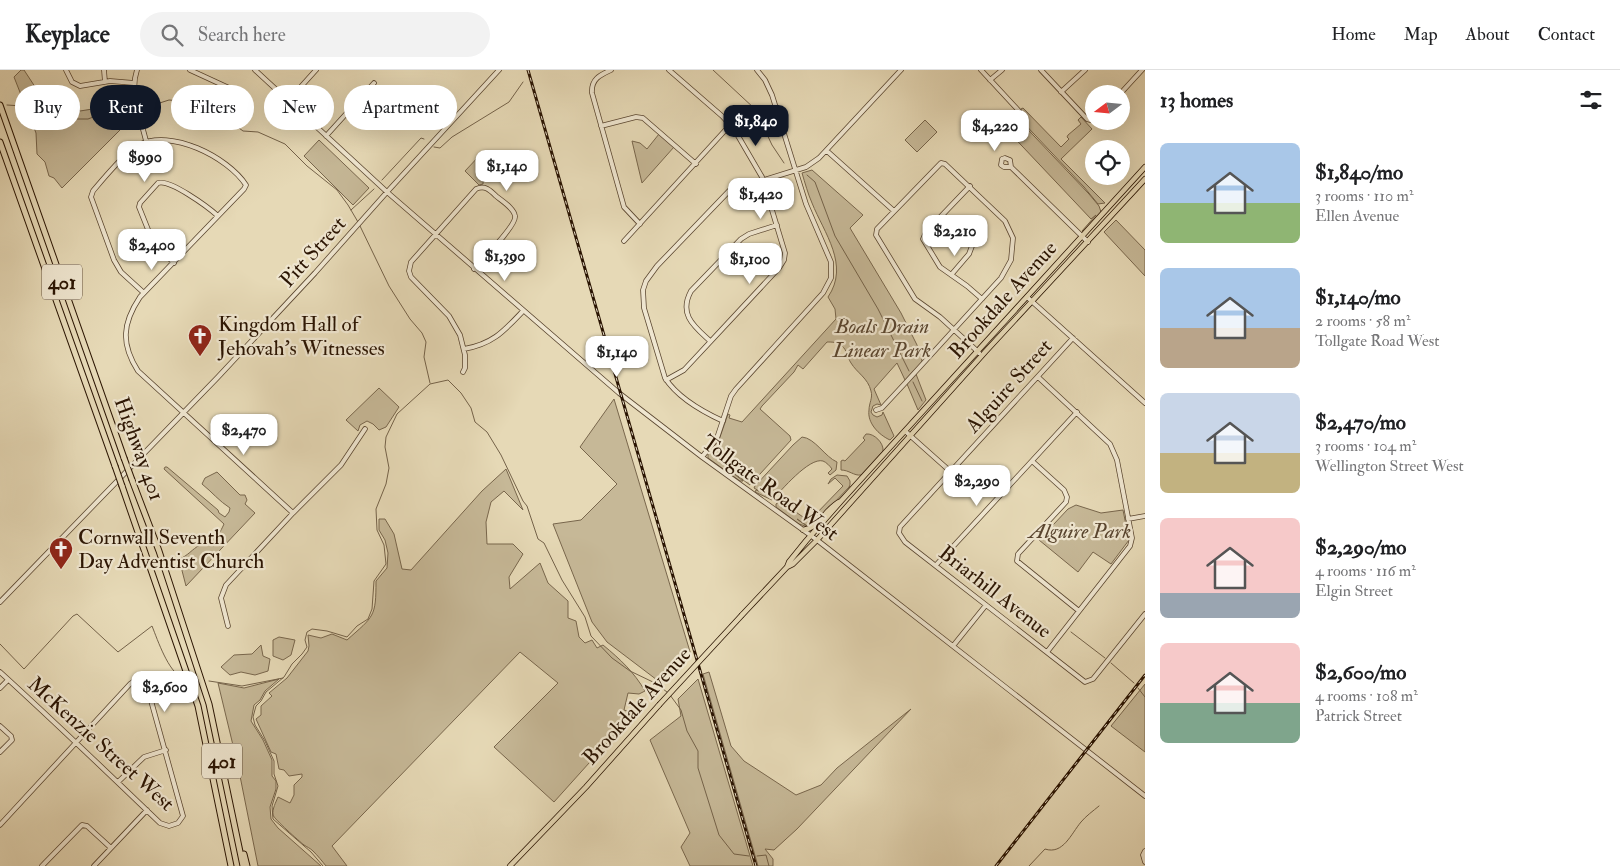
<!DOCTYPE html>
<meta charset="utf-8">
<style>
body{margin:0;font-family:"IM FELL Double Pica",serif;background:#f2f2f2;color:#202124;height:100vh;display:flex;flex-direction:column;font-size:19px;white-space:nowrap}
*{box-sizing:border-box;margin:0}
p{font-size:16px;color:#757577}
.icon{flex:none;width:28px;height:28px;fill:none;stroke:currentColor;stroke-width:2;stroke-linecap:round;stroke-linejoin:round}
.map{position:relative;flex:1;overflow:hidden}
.details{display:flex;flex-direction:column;background:#fff;width:475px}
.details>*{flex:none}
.hud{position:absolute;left:15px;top:15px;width:475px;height:45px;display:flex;gap:10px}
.needle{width:32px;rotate:254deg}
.controls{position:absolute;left:1085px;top:15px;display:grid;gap:10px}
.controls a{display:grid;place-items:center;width:45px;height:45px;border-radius:50%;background:#fff;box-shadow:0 5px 20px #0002;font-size:25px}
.price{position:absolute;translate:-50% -42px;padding:0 11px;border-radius:10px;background:#fff;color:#222;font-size:16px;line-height:32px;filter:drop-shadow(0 1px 2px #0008)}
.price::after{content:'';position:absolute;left:50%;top:30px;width:15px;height:11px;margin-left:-8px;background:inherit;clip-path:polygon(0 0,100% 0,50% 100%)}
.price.selected{background:#111827;color:#fff}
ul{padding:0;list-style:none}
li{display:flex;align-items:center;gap:15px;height:125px;padding:0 15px}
li span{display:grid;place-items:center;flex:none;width:140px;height:100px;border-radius:8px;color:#555}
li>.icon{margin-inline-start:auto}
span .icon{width:60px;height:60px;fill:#fffc;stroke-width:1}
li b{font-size:21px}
h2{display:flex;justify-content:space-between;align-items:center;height:60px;padding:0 15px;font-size:21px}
.pill{padding:0 18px;border-radius:22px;background:#fff;box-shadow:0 5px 20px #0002;font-size:18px;line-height:45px}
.pill.selected{background:#111827;color:#fff}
header{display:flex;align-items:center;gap:30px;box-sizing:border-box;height:70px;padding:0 25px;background:#fff;border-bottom:1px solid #e0e0e0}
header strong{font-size:24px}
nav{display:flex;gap:28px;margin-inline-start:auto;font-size:18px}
.search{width:350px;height:45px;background:#f2f2f2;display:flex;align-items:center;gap:12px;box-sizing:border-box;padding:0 18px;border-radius:28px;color:#757577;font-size:19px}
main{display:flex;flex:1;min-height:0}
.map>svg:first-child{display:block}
.green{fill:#c6b897;stroke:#78664c}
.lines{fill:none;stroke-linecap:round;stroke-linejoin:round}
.stream{stroke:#746249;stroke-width:1}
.minor-casing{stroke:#59452f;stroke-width:5.5}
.major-casing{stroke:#2a1402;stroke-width:6}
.highway-casing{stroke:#2a1402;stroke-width:7}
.minor{stroke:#efe6d0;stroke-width:4}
.major{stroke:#e6d9b6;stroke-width:4.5}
.highway{stroke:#e6d9b6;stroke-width:5}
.rail-casing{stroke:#2a1402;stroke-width:3}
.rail{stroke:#efe6d0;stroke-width:1;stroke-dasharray:4;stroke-linecap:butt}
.major-bridge-casing{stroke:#2a1402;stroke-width:6;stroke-linecap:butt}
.highway-bridge-casing{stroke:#2a1402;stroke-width:7;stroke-linecap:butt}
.major-bridge{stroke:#e6d9b6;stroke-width:4.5}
.highway-bridge{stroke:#e6d9b6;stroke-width:5}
.labels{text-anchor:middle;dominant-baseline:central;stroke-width:4.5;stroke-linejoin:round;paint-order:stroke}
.shield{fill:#efe6d0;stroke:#655340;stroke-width:1}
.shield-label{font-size:20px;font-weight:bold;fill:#2a1402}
.street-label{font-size:21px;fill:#2a1402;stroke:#efe6d0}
.poi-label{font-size:21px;fill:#2a1402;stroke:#efe6d0;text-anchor:start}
.park-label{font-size:21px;font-style:italic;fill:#59452f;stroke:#efe6d0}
</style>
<header>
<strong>Keyplace</strong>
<div class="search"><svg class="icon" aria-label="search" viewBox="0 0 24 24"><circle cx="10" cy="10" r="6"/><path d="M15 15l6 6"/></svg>Search here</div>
<nav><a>Home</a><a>Map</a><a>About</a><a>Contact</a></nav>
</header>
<main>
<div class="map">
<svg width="1145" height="796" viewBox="0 0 1145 796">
<rect width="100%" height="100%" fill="#e6d9b6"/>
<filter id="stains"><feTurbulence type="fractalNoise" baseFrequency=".004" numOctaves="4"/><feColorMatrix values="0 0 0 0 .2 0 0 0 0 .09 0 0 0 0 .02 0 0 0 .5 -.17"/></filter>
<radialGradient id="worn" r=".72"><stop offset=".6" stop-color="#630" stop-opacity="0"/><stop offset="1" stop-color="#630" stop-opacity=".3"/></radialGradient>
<path class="green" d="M21,0H24L43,29L60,31L80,41L130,33L134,50L129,51L62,118L54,108L49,106L45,92L37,84L36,63L14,7Z
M1023,38L1061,77L1069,69L1067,67L1068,65L1081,54L1078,50L1081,47L1092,59L1061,89L1105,133L1098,134L1084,117L1018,47L1017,45L1021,42V39Z
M1016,47L1089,124L1099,136L1101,142L1084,161H1082L1096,145L1091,149L1005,58Z
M925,50L937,62L917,82L905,70Z
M659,64L674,77L642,113L632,71L640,73L647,79Z
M319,70L369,118L353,135L304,86Z
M481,84L484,87L483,114L479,115L465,101Z
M812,100L863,145L850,158L901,243L921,283L922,292L905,310L897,293L874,319L881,335L877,334L873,336L871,342L873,345L877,347L882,345L883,342L894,366L890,370C879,365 867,353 869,340C869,333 873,328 871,321C868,308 857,303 851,293C847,287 847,280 842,276C838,272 832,272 827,272L803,299L798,295L794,302L762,336L760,339L790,366L791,370L750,415L724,396L743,411H740L708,388V384L719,370L728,344L730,345L729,348L742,352L836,249L835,239L828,227C850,195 824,163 812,133C808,124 805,113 802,103Z
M1116,150L1145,180V206L1104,162Z
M916,304L926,330L918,340L907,314Z
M379,318L399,337L386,357L379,360L373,354L367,351L360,355L358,361L346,350Z
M614,329L691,585L670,608L661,613L607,572L592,552L553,454L581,450L617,414L580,377Z
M866,364C874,363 884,373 883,381L861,405C854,406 849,400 841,400V391L843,390L845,391L865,370L863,368Z
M802,367C815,368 825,387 837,392L836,400L830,405L828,403L832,399C830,396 826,392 823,391C809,387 781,421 772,430L755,422L756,420L759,421L754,418L755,416L793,375Z
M165,397H167L218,440L219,443L225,447L229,442L230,438C219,431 212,422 202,414L205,408L217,402L240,425H245L247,430L245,434L255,443L186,516L179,489C188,486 192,479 200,475C213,467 216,472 224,454L164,399Z
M506,399L523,440L504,421L491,432L486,452L487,474H513L523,484L509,507L510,519L540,493L548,513L568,531V548L576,551L579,567L585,573L592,570L597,578L603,575C620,589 634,602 645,621L639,624L628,623L624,640L634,643L554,732L494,677L558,613L520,582L332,776L347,796H326C322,791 318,786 313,781C310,778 307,777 304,775C299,771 274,749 273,745C272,739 276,732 278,727L290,733L294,725V715L302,707V704L289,706L284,700L279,699L276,684L271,682L256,649L261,645V636L272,626L269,623L287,608L308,581L309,576L308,565L321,568L332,564L347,570C374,546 376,547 376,511L387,498L388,483L385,470L379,460V449H385L394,464L402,499L411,500L482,421Z
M837,405L847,406L850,411V415L849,417L850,416L814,454L813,453L809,457L797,449L808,457L799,454L776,437V434L780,431L803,447H813L843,416L835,408L828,414L831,409Z
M1076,435L1101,443L1123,440L1129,470L1111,494L1093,482L1078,502L1039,470L1068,439Z
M279,567L295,570L291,585L283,590L273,586V570Z
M261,575L263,586L270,589L268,601L255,605L241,602L230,605L221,597L234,585L252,584Z
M709,602L731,676L744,691L796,725L821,715L837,698L911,639L797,759L774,780L765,779L773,789V796H758L703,604Z
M279,609L265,621L260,630L254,635L251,651L263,670L272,690V706L276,711V719L270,737L271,749L278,758L321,796H258L238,696L218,613L244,618Z
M698,609L753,796H690L681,777L690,763L650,670L681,646L678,629Z
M1145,614V682L1111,656Z"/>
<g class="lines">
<path class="stream" d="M713,0L755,39L772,75L784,93
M7,35L52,38L76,49H88L101,44L131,42
M144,38L169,30L182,31L220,46L231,52L243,61L258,62L285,74L307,96L337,120L348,135L358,152
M434,77L440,78L452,67L509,32L523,12
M807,105L815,112L835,166L878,239L909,301
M382,110L421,68L424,69
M351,140L374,119
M360,156L389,216L410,249L422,263L426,272L424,287L430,313
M913,312L922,331
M1071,562L1105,588
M0,574L24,599L73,546L77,544L118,582L152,556C158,571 168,601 182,608
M1111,593L1134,613
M209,611L242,616L283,608
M1138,618L1145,627
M670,625L681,640L687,661L698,681V698L719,765L734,784L749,786
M757,786L766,785L769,796
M323,796L311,782L273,749L272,736L278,716L274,704V691L265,671L255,655L253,647L256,636L261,631L266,622L284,607L292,594L302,584L307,577L305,570L307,562L312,559L327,561L347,567L357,556L368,549L372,539L374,511L386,494L384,475L377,460L376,439L386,414L389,398L385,377L386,367L397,344L430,314L448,310L461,323L471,338L475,352L487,362L501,385L523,431L527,436L538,469L544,473L562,510L585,547L591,566L612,588L630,601L655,613L667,622
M1029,796L1045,779C1063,785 1071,764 1081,752C1086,746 1093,741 1099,736"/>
<g class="minor-casing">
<path id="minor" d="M66,0L72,12L80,16L110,11L134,13
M104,0L105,12
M137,0C129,23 141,49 146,71
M190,0L240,23
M255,0L387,122L619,323L702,387L817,470L1145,726
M611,0C600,5 591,9 592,23L624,137L640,154
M981,0L1019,41
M1041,0L1087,49L1094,51
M990,10L1002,0
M1061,22L1085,0
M1120,24L1142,0
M288,31L316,0
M289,33L285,38C286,45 296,54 303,56L309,51
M601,56L636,47L643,48L696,94
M326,66L374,13
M827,81L894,141
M1011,97H1004L1001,95L1002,89L1005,88L1010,90L1011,97L1088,172
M970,116L926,162L923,169L940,197L967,216L982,229
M624,171L730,55
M174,193L153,172L139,137L140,133L158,113C170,109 208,137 218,146
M951,205L969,184L972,176
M144,223L121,202L114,190L91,127L93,121C103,109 126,81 139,75C170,58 228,87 246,115L244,119L140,227C122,254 121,274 138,301L293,443
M1027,227L1145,333
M1073,268L900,457L899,463L905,472L1085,612L1093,609L1145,544
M710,271C695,257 678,245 691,221L741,169L749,164L777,155
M464,279C493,274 504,261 523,241
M463,302L465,298V285L460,265L449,246L411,207L409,201L411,192L476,119C485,115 490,120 496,126C502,131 514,138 515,146C517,155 482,190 474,199
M1038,307L1110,374L1117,390L1132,468L1130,476L1047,582
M666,310L684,300L779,198L784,190L785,183L762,107L734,59L722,46L669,0
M876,340L882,338L908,310L1001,208L1011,190L1013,168L1005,151L945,94L941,93L877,159L876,165L915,229L940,247L975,279L979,283
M723,351C701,341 678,328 665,308L644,238L643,220L646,211L657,196L729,121L806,97L819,88L901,0
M905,361L951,402
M702,387L717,368L731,326L736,319L823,223L831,208V192L806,134L772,25L765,10L757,0
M1032,391L1064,420L1067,427L1066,432L1018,484L1017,491L1079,541
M1128,449L1145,446
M936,495L1077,342
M0,532L218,307L315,203L387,122L499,0
M228,556L221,528L226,515L293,443L341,395L365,359
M953,576L986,535
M0,602C54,651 107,702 160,753L169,756L178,753L183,746L150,627L145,613L139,608L130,614L0,755
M0,618L8,610
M0,656L11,666L12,670L0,682
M118,712L144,687L166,680
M1145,781L1143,785L1145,792
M42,796L82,755L87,756L111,778
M94,796L147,740"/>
</g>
<g class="major-casing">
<path id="major" d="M803,460C820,458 826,437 841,431
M787,497L793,494L817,470L986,281L1145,109
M742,545L787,497L789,492L806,471L842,430L1145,97
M510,796L586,717L659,635"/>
</g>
<g class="highway-casing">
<path id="highway" d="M0,35L124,388
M0,72L115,396
M132,410L159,481L209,634L243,796
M122,416L198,636L231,796
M244,784L247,796"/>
</g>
<use href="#minor" class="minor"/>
<use href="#major" class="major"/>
<use href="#highway" class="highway"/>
<g class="rail-casing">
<path id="rail" d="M528,0L756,796
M996,796L1145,605"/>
</g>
<use href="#rail" class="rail"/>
<g class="major-bridge-casing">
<path id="major-bridge" d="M659,635L742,545"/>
</g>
<g class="highway-bridge-casing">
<path id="highway-bridge" d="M124,388L132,410
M115,396L122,416"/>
</g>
<use href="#major-bridge" class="major-bridge"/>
<use href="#highway-bridge" class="highway-bridge"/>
</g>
<defs>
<g id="church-pin" transform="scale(1.25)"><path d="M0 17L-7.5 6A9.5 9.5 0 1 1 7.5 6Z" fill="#8f2418" stroke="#efe6d0"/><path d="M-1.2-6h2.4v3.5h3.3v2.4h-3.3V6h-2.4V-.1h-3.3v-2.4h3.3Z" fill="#fff"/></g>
</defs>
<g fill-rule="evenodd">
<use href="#church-pin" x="200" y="266"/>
<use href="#church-pin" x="61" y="479"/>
</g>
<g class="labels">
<g class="shield">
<rect x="42" y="194.5" width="40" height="35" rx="4"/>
<rect x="202" y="673.5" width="40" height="35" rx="4"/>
</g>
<g class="shield-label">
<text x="62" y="212">401</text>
<text x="222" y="691">401</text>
</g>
<g class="street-label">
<text transform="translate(313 182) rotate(-48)">Pitt Street</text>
<text transform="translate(1003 230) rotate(-48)">Brookdale Avenue</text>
<text transform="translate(1009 316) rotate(-48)">Alguire Street</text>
<text transform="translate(139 379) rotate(70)">Highway 401</text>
<text transform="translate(770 418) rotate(36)">Tollgate Road West</text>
<text transform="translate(995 522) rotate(38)">Briarhill Avenue</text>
<text transform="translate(637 636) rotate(-48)">Brookdale Avenue</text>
<text transform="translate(101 674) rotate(42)">McKenzie Street West</text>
</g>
<g class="poi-label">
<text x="218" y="254">Kingdom Hall of<tspan x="218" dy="24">Jehovah's Witnesses</tspan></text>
<text x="78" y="467">Cornwall Seventh<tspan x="78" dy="24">Day Adventist Church</tspan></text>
</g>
<g class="park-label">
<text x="882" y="256">Boals Drain<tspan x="882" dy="24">Linear Park</tspan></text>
<text x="1080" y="461">Alguire Park</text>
</g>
</g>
<rect width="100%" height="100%" filter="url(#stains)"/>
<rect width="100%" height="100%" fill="url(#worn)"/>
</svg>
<div class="controls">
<a><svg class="needle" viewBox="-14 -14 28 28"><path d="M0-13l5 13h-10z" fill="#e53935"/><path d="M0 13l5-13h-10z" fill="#757577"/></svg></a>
<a><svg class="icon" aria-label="locate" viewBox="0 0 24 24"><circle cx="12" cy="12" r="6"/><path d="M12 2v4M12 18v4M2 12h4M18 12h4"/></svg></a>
</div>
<b class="price selected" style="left:756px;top:77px">$1,840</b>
<b class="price" style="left:995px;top:82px">$4,220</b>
<b class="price" style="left:145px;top:113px">$990</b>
<b class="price" style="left:507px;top:122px">$1,140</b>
<b class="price" style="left:761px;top:150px">$1,420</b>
<b class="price" style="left:955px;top:187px">$2,210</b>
<b class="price" style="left:152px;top:201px">$2,400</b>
<b class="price" style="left:505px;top:212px">$1,390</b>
<b class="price" style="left:750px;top:215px">$1,100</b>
<b class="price" style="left:617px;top:308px">$1,140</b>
<b class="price" style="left:244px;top:386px">$2,470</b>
<b class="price" style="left:977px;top:437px">$2,290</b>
<b class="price" style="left:165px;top:643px">$2,600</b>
<div class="hud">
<a class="pill">Buy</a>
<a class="pill selected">Rent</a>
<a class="pill">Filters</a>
<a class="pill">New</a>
<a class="pill">Apartment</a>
</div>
</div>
<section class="details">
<h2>13 homes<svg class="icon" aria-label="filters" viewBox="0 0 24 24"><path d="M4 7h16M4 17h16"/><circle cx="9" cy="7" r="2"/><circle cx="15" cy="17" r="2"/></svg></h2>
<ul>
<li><span style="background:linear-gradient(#a9c7e8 60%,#8fb573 0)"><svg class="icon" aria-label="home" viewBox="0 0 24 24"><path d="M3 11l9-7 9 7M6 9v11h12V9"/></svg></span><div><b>$1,840/mo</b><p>3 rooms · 110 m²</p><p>Ellen Avenue</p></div></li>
<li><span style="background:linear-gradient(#a9c7e8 60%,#b9a48a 0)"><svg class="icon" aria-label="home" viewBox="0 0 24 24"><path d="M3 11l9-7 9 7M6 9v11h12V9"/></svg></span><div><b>$1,140/mo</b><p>2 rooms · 58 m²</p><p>Tollgate Road West</p></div></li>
<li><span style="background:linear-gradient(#c9d6e8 60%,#c2b280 0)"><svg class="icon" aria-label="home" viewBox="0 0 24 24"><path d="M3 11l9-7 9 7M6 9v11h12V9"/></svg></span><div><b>$2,470/mo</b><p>3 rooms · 104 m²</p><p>Wellington Street West</p></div></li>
<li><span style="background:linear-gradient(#f6c9c9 75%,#9aa5b1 0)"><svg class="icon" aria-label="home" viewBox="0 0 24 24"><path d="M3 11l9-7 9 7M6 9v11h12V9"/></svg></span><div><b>$2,290/mo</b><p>4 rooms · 116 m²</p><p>Elgin Street</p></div></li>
<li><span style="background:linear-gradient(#f6c9c9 60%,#7fa58c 0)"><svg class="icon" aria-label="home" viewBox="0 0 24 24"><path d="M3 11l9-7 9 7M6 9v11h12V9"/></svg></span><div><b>$2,600/mo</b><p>4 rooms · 108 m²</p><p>Patrick Street</p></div></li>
</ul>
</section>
</main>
